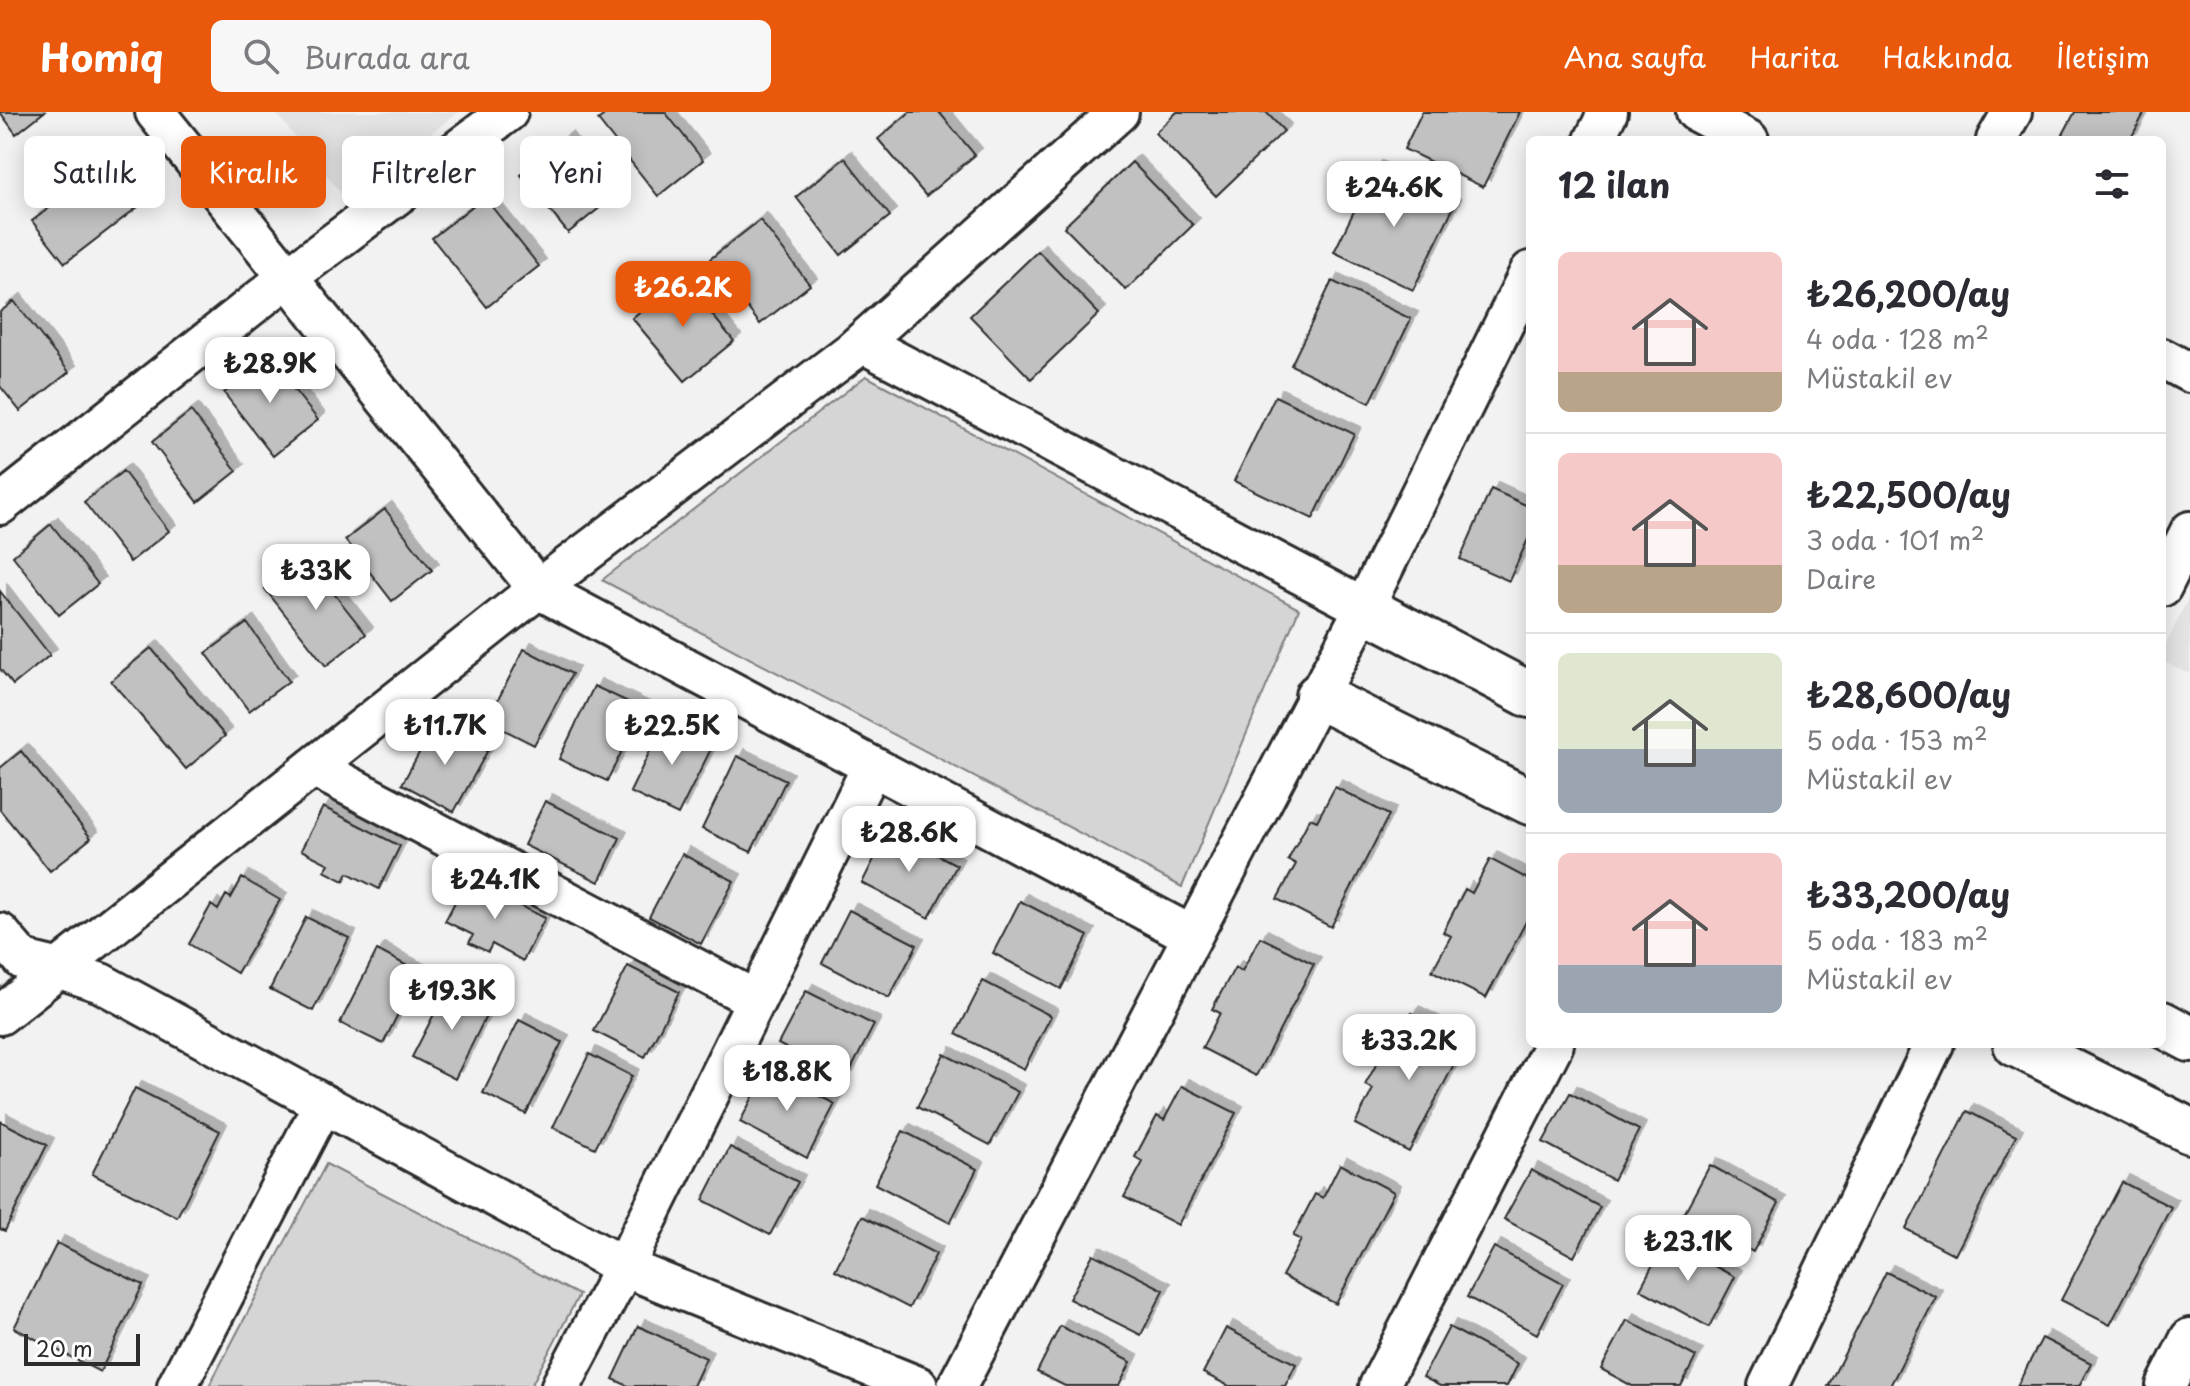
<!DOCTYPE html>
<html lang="tr">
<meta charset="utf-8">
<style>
body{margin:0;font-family:"Playpen Sans",sans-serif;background:#f7f7f7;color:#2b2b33;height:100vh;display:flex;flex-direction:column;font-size:30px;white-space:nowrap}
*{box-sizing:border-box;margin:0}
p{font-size:26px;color:#7c7c81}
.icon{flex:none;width:44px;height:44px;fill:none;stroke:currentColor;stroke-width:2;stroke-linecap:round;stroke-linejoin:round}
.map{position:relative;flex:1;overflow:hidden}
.side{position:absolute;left:1526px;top:24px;width:640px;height:912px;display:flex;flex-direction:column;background:#fff;border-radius:12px;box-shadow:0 4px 20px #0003}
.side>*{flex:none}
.banner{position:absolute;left:24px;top:24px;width:760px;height:72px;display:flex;gap:16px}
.scale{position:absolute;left:24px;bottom:20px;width:116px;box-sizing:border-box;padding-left:8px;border:4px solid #2b2b2b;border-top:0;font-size:22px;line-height:28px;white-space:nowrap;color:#2b2b2b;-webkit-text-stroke:6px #fff;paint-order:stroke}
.price{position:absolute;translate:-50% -68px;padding:0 18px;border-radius:16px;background:#fff;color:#222;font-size:26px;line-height:52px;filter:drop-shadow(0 2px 4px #0008)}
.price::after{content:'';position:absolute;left:50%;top:48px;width:24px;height:18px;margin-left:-12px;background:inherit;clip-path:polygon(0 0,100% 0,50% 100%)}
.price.current{background:#ea580c;color:#fff}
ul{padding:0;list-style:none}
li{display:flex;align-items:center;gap:24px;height:200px;padding:0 32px}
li+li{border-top:2px solid #e1e1e2}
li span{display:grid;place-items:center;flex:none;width:224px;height:160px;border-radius:12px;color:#555}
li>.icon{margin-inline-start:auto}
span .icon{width:96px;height:96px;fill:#fffc;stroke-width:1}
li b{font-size:34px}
h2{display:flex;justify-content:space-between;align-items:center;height:96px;padding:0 32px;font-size:34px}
.pill{padding:0 28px;border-radius:12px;background:#fff;box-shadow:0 4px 20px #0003;font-size:28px;line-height:72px}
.pill.current{background:#ea580c;color:#fff}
header{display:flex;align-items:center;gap:48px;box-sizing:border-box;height:112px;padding:0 40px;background:#ea580c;color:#fff}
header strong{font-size:38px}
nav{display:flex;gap:44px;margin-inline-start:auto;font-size:28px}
.search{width:560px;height:72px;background:#f7f7f7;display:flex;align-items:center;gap:20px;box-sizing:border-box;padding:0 28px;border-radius:12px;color:#7c7c81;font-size:30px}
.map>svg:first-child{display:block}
.built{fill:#e3e3e3}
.green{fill:#d5d5d5;stroke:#808080;stroke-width:2}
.building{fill:#c1c1c1;stroke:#2b2b2b;stroke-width:2;filter:url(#shadow)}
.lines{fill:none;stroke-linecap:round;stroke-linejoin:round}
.street-casing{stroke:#2b2b2b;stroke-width:44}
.secondary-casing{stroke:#2b2b2b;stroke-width:50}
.street{stroke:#fff;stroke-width:38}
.secondary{stroke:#fff;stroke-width:44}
</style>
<header>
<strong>Homiq</strong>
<div class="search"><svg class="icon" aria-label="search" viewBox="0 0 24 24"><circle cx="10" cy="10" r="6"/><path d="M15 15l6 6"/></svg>Burada ara</div>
<nav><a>Ana sayfa</a><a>Harita</a><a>Hakkında</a><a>İletişim</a></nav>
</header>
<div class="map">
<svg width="2190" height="1274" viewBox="0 0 2190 1274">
<defs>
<filter id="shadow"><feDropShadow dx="7" dy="-7" stdDeviation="0" flood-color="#0004"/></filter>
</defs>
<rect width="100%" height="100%" fill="#f2f2f2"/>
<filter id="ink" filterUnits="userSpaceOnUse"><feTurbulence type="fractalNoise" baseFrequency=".0125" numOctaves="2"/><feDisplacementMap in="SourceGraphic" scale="16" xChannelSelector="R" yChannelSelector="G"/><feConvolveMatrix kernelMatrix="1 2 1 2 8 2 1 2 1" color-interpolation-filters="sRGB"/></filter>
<g filter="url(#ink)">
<path class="built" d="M275,0H459L345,86Z
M2190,483V562L2162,549V540Z"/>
<path class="green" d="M866,264L1299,497L1182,775L602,468Z
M326,1052L579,1183L531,1274H209Z"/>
<path class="building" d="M0,0H44L16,22Z
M608,0H665L703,48L658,84L598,8Z
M910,0H939L975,43L926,84L878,27Z
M1177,0H1266L1284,19L1216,84L1155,21Z
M1422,0H1520L1483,75L1404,37Z
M2075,0H2145L2130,28H2060Z
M565,27L612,86L568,121L521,63Z
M845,46L890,104L841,143L796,85Z
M112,49L143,91L65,151L32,109Z
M1132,50L1193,113L1126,178L1064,115Z
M1375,56L1454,94L1413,178L1334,140Z
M484,85L539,154L487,195L432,126Z
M760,108L810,173L760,212L710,147Z
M1038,139L1099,202L1031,267L970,204Z
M681,165L734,229L685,269L632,206Z
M1332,169L1411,207L1370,291L1291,253Z
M14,189L69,260L20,299L0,274V200Z
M264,240L318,308L273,344L224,281L243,266L239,261Z
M1275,284L1354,322L1313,407L1234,369Z
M191,299L237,359L198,390L152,330Z
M123,359L169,419L130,450L84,390Z
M1491,377L1530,395V423L1509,469L1460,447Z
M385,397L432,458L392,489L345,428Z
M51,412L98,472L59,503L13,444Z
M305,445L366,522L326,554L265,477Z
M0,479L50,543L13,573L0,557Z
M247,511L289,569L249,599L206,541Z
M151,536L225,624L186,657L111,569Z
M524,537L572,562L534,633L487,609Z
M594,574L643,597L607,669L559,647Z
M665,608L714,631L678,703L630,680Z
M436,610L488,638L454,700L402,672Z
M21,639L91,726L50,759L0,698V656Z
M737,644L786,668L751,740L702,717Z
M1335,675L1389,703L1331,815L1277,787L1296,752L1288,748L1310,706L1317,709Z
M545,689L620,726L599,770L524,733Z
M323,695L400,734L379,777L348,761L344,769L324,759L329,752L301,738Z
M889,717L957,753L929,806L862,771Z
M682,742L734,769L701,832L649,805Z
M1490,747L1530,768V802L1486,886L1432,859L1451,824L1443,820L1465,777L1472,781Z
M242,766L280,788L237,861L189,832L211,793L218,798L226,783L231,786Z
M467,767L545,806L523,849L492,832L488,840L469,831L473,823L445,809Z
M1020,789L1088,824L1061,877L993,841Z
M849,798L917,833L889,886L822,851Z
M306,805L349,826L313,899L270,877Z
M1260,825L1314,852L1256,964L1202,936L1220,901L1212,897L1235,855L1242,859Z
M377,838L419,860L383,932L340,911Z
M628,854L679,880L645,945L594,919Z
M983,869L1051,904L1024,957L956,922Z
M449,873L491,894L455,967L412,945Z
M806,879L874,913L846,967L778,932Z
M1412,901L1466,929L1409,1040L1355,1012L1373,977L1365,973L1388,931L1395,935Z
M519,908L562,930L526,1002L483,981Z
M589,942L632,964L595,1036L553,1015Z
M944,942L1018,980L990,1033L917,995Z
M767,957L835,992L807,1046L740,1010Z
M1182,974L1236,1001L1178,1113L1124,1085L1143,1050L1135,1045L1157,1004L1164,1008Z
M135,976L220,1019L177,1105L92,1062Z
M1570,981L1639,1018L1613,1068L1543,1030Z
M1967,999L2016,1024L1955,1143L1906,1117Z
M0,1009L47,1033L5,1119L0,1117Z
M903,1019L977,1057L950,1111L875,1072Z
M730,1035L798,1070L770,1123L703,1088Z
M1340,1052L1394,1080L1336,1192L1282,1164L1301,1128L1293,1124L1315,1082L1323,1086Z
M1710,1053L1779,1091L1753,1140L1683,1103Z
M1531,1058L1600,1095L1574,1145L1504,1107Z
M2122,1070L2171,1095L2110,1213L2061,1188Z
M862,1104L936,1142L909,1196L835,1158Z
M1666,1128L1735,1165L1709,1215L1640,1177Z
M57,1131L143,1173L100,1260L14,1216Z
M1494,1135L1563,1172L1537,1222L1467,1185Z
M1093,1142L1164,1178L1141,1223L1069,1187Z
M1886,1160L1936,1185L1890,1274H1828Z
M1627,1208L1696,1245L1681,1274H1632L1601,1257Z
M638,1214L706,1246L693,1274H628L613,1267Z
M1060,1214L1131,1250L1119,1274H1065L1037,1260Z
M1449,1215L1518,1252L1507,1274H1440L1423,1265Z
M1226,1216L1296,1252L1285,1274H1229L1203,1261Z
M2042,1226L2091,1251L2079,1274H2017Z"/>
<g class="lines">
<g class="street-casing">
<path id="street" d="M155,0L538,477L1191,823
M1696,0L1749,28
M1594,28L1608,0
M1996,28L2012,0
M862,231L1364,496
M2162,246L2190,261
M0,393L288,165L508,0
M2162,475L2190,419
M313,655L756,888
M0,821L23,848L60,857L101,871L624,1155L918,1274
M0,903L538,477L852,239L1119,0
M177,1274L323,992
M561,1274L624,1155L872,654
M957,1274L1364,496L1530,159
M1379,1274L1554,932
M1768,1274L1934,932
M2166,1274L2190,1226"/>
</g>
<g class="secondary-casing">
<path id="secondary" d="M1364,496L1530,583
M1318,584L1530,690
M2162,912L2190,927
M2016,932L2190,1019"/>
</g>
<use href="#street" class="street"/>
<use href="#secondary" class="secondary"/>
</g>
</g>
</svg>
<div class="scale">20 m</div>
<b class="price" style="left:1394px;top:117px">₺24.6K</b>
<b class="price current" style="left:683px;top:217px">₺26.2K</b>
<b class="price" style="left:270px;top:293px">₺28.9K</b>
<b class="price" style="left:316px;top:500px">₺33K</b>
<b class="price" style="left:445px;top:655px">₺11.7K</b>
<b class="price" style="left:672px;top:655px">₺22.5K</b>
<b class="price" style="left:909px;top:762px">₺28.6K</b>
<b class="price" style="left:495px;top:809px">₺24.1K</b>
<b class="price" style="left:452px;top:920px">₺19.3K</b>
<b class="price" style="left:1409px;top:970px">₺33.2K</b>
<b class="price" style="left:787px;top:1001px">₺18.8K</b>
<b class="price" style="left:1688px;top:1171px">₺23.1K</b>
<div class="banner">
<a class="pill">Satılık</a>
<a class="pill current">Kiralık</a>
<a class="pill">Filtreler</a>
<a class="pill">Yeni</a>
</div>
<section class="side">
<h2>12 ilan<svg class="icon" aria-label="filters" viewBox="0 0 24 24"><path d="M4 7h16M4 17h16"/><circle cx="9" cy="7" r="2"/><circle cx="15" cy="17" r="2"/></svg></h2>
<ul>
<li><span style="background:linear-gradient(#f6c9c9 75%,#b9a48a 0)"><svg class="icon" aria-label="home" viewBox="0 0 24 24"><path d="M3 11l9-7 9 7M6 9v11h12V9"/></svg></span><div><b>₺26,200/ay</b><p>4 oda · 128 m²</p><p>Müstakil ev</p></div></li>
<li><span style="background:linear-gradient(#f6c9c9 70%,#b9a48a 0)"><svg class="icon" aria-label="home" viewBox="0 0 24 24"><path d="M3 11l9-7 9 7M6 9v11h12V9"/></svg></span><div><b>₺22,500/ay</b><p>3 oda · 101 m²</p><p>Daire</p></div></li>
<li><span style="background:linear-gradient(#dfe7d0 60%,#9aa5b1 0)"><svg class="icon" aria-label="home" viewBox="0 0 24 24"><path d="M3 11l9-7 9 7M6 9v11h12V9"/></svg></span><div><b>₺28,600/ay</b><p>5 oda · 153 m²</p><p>Müstakil ev</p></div></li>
<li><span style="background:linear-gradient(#f6c9c9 70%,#9aa5b1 0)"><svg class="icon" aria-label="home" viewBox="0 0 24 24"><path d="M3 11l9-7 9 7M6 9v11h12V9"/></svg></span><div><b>₺33,200/ay</b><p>5 oda · 183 m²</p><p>Müstakil ev</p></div></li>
</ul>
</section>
</div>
